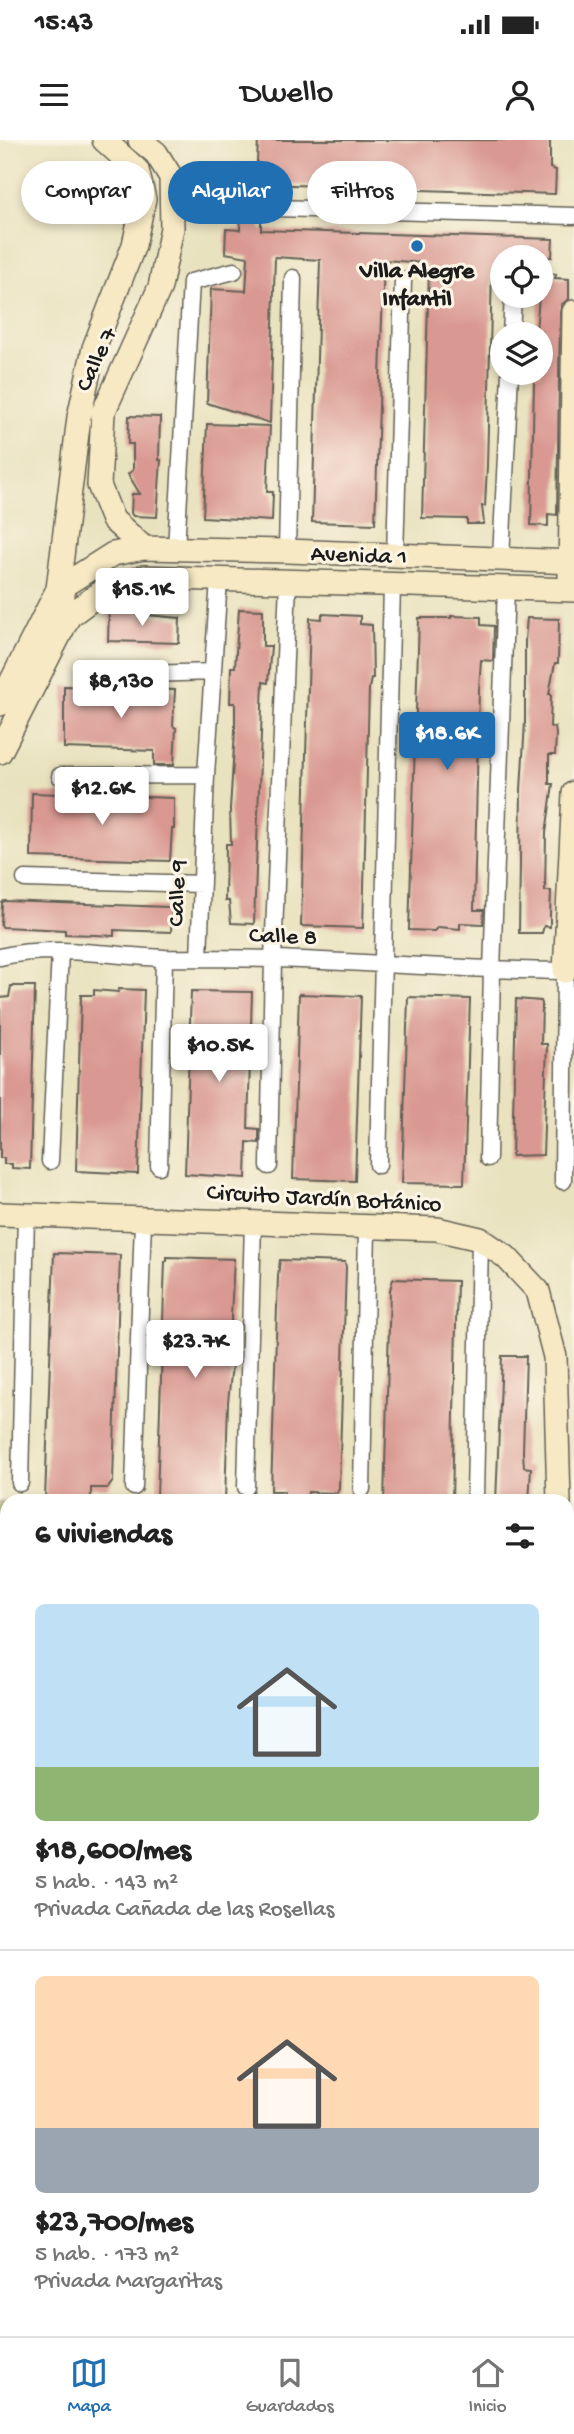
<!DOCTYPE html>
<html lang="es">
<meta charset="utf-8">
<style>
body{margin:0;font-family:"Gochi Hand",sans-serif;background:#f2f2f2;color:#222;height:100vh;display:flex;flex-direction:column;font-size:26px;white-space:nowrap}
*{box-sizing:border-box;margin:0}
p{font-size:23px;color:#767676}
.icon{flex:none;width:38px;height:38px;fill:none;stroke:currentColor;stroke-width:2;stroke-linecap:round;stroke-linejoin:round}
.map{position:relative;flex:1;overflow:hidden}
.sheet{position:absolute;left:0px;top:1354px;width:574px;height:842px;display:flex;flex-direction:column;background:#fff;border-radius:21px 21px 0 0;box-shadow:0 4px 10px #0003}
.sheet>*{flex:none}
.top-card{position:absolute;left:21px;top:21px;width:532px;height:63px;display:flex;gap:14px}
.tools{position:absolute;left:490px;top:105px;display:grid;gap:14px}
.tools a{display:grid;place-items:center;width:63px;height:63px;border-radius:50%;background:#fff;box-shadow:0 4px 10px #0003;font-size:35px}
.price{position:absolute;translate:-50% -60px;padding:0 16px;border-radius:7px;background:#fff;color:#222;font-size:23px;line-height:46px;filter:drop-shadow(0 2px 4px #0008)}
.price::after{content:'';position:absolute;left:50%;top:42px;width:21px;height:16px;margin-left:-10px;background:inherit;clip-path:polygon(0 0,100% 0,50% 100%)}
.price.active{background:#1f6fb2;color:#fff}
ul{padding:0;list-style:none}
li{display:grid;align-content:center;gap:14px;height:371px;padding:0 35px}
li+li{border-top:2px solid #e0e0e0}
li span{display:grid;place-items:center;height:217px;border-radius:10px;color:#555}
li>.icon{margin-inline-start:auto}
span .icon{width:126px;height:126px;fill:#fffc;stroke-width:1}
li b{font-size:30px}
h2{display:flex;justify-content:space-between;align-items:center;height:84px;padding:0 35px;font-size:30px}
.chip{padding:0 24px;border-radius:32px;background:#fff;box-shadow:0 4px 10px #0003;font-size:24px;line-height:63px}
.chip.active{background:#1f6fb2;color:#fff}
.status{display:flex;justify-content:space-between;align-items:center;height:49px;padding:0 35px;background:#fff;direction:ltr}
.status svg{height:19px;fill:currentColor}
header{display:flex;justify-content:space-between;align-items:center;height:91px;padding:0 35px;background:#fff;font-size:32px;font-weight:600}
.dock{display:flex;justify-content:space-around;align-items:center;height:98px;border-top:2px solid #e0e0e0;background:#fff;font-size:19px;color:#767676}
.dock a{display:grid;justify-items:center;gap:4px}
.dock .active{color:#1f6fb2}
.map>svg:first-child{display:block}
.grass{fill:url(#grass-tufts);stroke:#646c3e;stroke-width:2}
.park{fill:url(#park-dots);stroke:#646c3e;stroke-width:2}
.building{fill:#d99992}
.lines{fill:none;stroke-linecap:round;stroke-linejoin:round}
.street-casing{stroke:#646155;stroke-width:19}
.secondary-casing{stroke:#646155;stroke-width:26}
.street{stroke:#fff;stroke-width:16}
.secondary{stroke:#f6e9c3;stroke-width:23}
.poi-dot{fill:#1f6fb2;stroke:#fcf5e5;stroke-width:2.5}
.labels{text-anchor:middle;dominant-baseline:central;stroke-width:6;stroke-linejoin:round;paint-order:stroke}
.poi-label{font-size:24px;font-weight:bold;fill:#1c1c1c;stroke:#fcf5e5}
.street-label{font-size:24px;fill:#1c1c1c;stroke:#fcf5e5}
</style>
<div class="status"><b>15:43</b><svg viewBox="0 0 49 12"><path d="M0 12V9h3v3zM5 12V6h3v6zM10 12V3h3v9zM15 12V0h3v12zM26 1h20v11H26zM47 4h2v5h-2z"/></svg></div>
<header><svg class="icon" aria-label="menu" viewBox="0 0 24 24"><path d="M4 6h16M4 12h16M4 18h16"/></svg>Dwello<svg class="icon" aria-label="person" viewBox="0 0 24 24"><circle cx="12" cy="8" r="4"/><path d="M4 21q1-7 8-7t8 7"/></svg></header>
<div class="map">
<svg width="574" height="2196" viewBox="0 0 574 2196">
<defs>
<pattern id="grass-tufts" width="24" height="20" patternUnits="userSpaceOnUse" patternTransform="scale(1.75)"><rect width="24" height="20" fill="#acbc5f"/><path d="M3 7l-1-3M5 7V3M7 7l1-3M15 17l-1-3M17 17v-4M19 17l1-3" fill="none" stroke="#93a152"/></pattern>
<pattern id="park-dots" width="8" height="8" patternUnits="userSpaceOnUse" patternTransform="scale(1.75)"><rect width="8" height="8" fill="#acbc5f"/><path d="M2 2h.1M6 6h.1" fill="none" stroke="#93a152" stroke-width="1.8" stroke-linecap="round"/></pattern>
</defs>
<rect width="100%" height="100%" fill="#fcf5e5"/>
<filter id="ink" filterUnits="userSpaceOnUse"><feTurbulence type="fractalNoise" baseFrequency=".0143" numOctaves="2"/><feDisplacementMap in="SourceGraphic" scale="14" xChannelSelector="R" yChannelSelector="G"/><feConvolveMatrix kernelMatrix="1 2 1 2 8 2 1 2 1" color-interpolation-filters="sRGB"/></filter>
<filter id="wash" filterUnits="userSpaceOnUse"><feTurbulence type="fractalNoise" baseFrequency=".00686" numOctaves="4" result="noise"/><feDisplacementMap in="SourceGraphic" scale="28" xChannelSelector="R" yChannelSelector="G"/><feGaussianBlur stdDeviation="1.57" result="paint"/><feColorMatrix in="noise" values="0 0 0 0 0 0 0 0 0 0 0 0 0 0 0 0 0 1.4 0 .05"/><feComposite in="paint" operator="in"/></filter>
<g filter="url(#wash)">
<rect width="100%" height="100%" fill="#e9e2bf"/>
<path class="grass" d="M0,1362H7V1748L0,1745Z"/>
<path class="park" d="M0,1745L7,1748V1986L0,1983Z"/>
<g id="blocks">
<path class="building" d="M258,0H550V28L556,30L555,54L355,48V60L327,59L328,46L256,44Z
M241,78H261V90L553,99L552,117H499L500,130H492L487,326L485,366H482L484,384H467V379L422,378L429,127H425V123L384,120L375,384L312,382L320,120L275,117L270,283L207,263L211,149L246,151L248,117L225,113L226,89L240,90Z
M541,133L556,134L555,138L569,139V159L562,164L560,172L557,375L548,374V386L531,385L534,242L535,233H541V191H536Z
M129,276L160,277L159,320H161L157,377L133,376L131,373L132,354H140L128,334L133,330V304H128Z
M207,284L270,286L267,352H273L272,381L203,377Z
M109,469L136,470V474L180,478L179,503L108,501Z
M239,469L263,470V506H271L268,543L263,542L262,567L254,784L231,783L229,761H225L226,704H231L230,669L235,591V563H230L231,527H235Z
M322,474L360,476V484L372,485L373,538H371L369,549L363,788L301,786L310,478L322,479Z
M451,476L481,477V485L494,486L493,521L481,520L479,549L474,770H484L483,784L460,783V789L438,787L434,791L409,790L419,478H451Z
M527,478L559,479L558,523H555L549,554H551L550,587H555L556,594L555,615H549V644H553L546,693L545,751H551L550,774V787L544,786L542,793H519L521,650L525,582V500Z
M64,546L175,550L173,586L176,588L174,625H154V611L64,608Z
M32,653L174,658V689H172L170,721L31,717Z
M4,761L169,767L172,768L171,792L114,790V796L95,795L65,794V790L3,787L1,786L2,763Z
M11,846H35L30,1029L12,1028V1024H4V1018H0V858L9,857Z
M119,849L144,850L138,1034L76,1031L81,855H94V850L118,852Z
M191,851L252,852L248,988L259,989V1003L247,1002L246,1038L185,1034Z
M299,854L361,856L355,1041L293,1039Z
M408,857L470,859L464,1044L402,1043Z
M516,859L541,861L542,864L541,904H547L543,1015L512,1016Z
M54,1113L120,1115L113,1341L108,1348H91V1361L45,1359Z
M167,1117L234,1119L231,1176V1216H233L228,1262L225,1362H160L157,1357L165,1121H167Z
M280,1120L345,1122L346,1127L339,1348L337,1353L308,1352L306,1362H283L284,1351H271L278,1136Z
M393,1139L457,1141L452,1362H384L390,1150Z
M502,1216H526L523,1312L524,1327L531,1328L529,1362H496Z"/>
</g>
</g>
<g filter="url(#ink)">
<use href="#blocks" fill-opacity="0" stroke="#646155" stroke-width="2"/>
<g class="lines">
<g class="street-casing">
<path id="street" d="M240,67L574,76
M511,194L513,156
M176,409L191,142L234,131
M287,411L293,138
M395,416L403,140
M501,419L510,233
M83,536L213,532
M60,636L206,635
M25,739L202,744
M0,817C52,804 111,816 165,818C200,818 236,818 272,819C369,822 467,830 565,831L563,1041
M199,818L206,635L219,439
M488,1018L492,830L506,447
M50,1021L60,812
M378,1025L392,445
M159,1026L164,818
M269,1026L273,819L288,442
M20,1343L26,1074
M134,1347L143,1080
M246,1347L253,1082
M362,1349L367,1087
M475,1358L480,1099
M0,2051L7,2054
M0,2173L7,2176
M38,2189L54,2196
M316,2189L331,2196"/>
</g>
<g class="secondary-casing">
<path id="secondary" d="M140,0L156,13L171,37L172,88L160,147L103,273L99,345L113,380L144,408
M570,438L574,172
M63,455L58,449L79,277L94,208L134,105L144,59L137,30L104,0
M0,564L58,449L113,414L144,408L287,411L574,422
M0,612L69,476L103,451L143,437L574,450
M565,831L574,653
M0,1074L437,1089L480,1099L506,1117L538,1151L555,1217L559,1362
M453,2196L456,2189"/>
</g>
<use href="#street" class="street"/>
<use href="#secondary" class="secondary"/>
</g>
</g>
<circle class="poi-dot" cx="417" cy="106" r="7"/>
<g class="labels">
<g class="poi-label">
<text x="417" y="132">Villa Alegre<tspan x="417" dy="28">Infantil</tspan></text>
</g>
<g class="street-label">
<text transform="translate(98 220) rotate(-65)">Calle 7</text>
<text transform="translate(359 417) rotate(2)">Avenida 1</text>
<text transform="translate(179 753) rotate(-88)">Calle 9</text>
<text transform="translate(283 798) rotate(2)">Calle 8</text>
<text transform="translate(324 1060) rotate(3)">Circuito Jardín Botánico</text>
</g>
</g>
</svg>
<div class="tools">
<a><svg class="icon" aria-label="locate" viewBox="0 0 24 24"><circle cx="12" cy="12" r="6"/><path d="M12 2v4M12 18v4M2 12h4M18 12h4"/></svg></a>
<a><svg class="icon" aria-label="layers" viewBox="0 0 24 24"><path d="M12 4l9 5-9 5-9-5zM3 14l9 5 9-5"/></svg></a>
</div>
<b class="price" style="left:142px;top:488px">$15.1K</b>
<b class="price" style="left:121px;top:580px">$8,130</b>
<b class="price active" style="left:447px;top:632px">$18.6K</b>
<b class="price" style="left:102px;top:687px">$12.6K</b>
<b class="price" style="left:219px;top:944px">$10.5K</b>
<b class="price" style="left:195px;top:1240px">$23.7K</b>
<div class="top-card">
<a class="chip">Comprar</a>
<a class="chip active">Alquilar</a>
<a class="chip">Filtros</a>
</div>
<section class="sheet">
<h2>6 viviendas<svg class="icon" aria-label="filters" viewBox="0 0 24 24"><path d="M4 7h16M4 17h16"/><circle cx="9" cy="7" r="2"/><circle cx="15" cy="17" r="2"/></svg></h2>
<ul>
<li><span style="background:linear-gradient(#bfe0f5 75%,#8fb573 0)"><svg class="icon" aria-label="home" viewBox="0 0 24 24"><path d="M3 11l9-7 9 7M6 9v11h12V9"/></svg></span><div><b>$18,600/mes</b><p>5 hab. · 143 m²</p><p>Privada Cañada de las Rosellas</p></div></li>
<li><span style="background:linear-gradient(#ffd9b3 70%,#9aa5b1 0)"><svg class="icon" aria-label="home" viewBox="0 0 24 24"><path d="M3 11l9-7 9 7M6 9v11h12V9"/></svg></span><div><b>$23,700/mes</b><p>5 hab. · 173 m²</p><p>Privada Margaritas</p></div></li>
</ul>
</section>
</div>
<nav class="dock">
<a class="active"><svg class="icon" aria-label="map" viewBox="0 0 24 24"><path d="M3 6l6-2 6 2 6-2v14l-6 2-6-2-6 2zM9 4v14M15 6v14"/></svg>Mapa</a>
<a><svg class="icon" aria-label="saved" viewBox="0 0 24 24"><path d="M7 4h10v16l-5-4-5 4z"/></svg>Guardados</a>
<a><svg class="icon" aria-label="home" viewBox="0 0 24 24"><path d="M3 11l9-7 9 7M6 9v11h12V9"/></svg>Inicio</a>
</nav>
